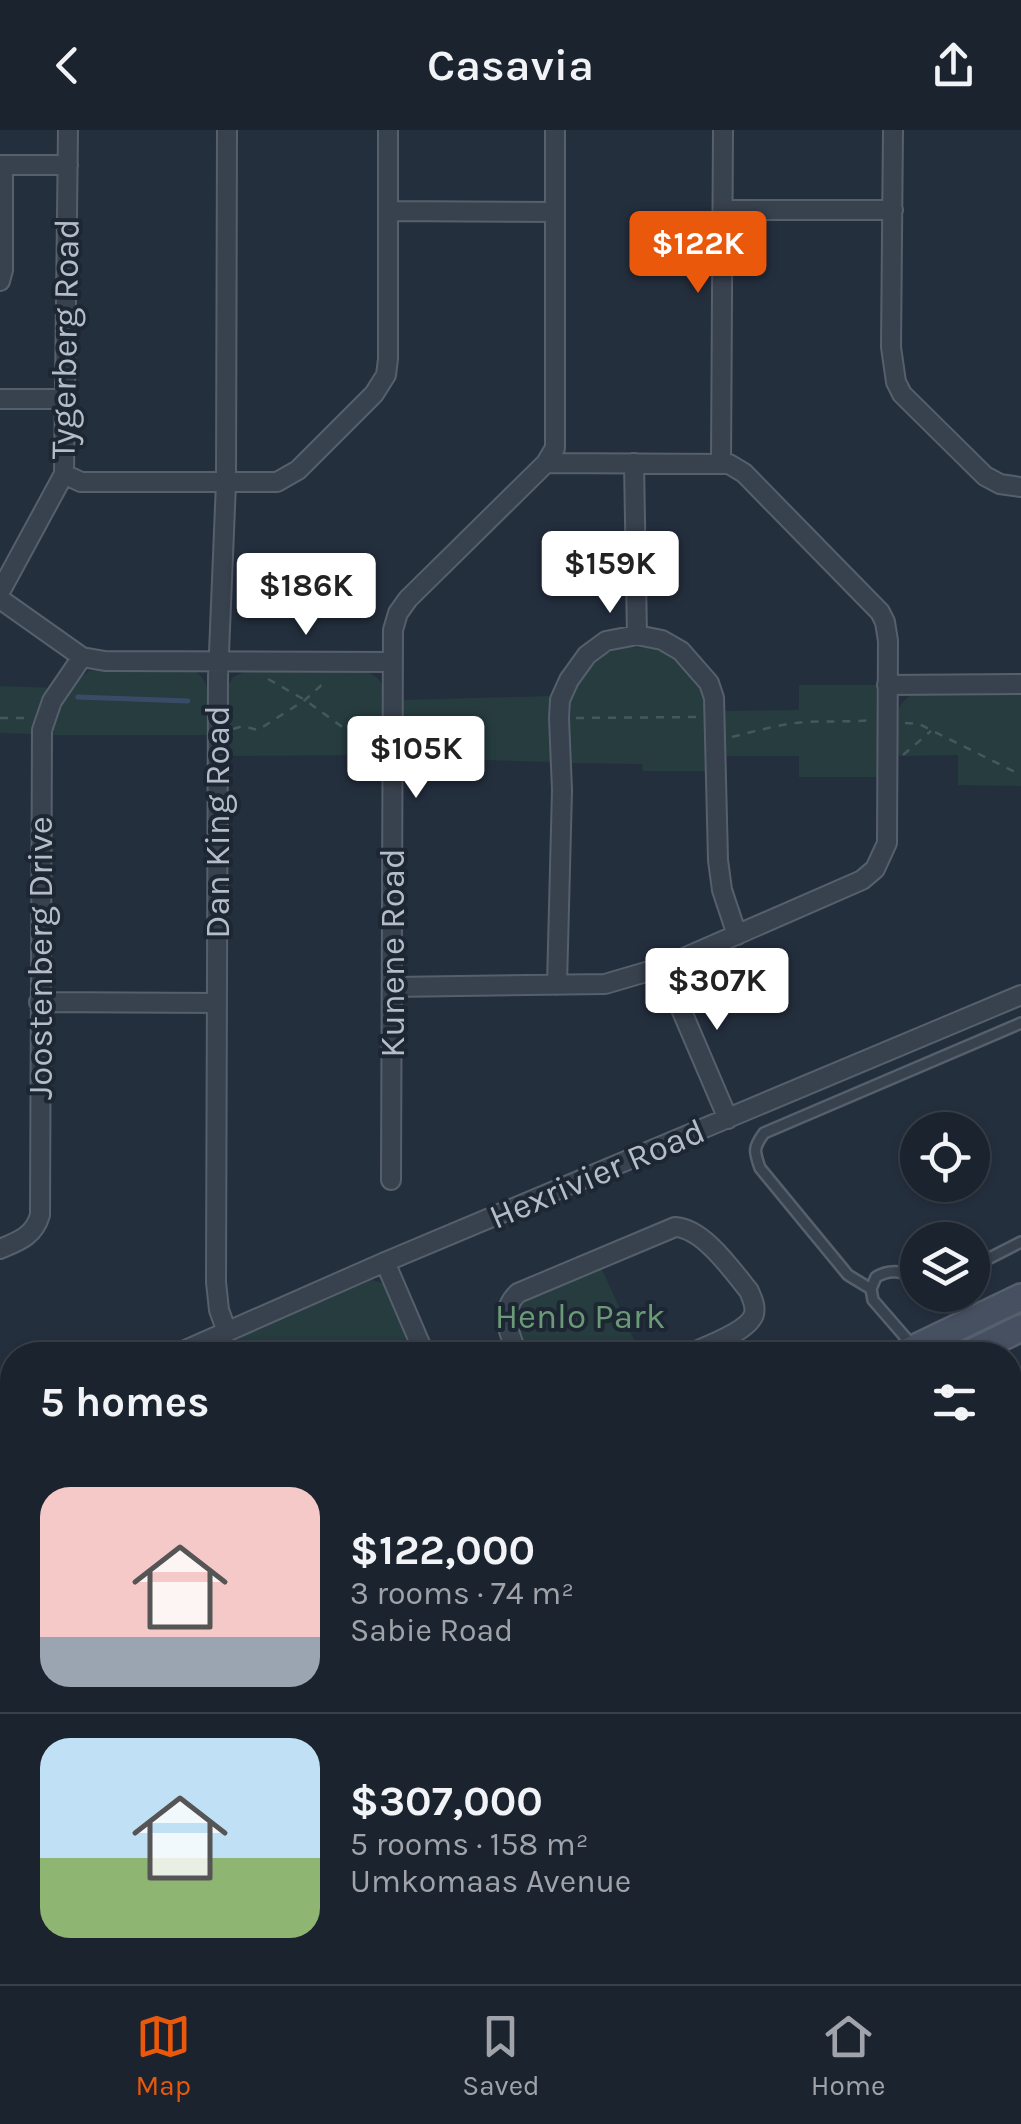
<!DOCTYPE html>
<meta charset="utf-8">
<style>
body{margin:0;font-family:Karla,sans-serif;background:#282f3a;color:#f1f3f6;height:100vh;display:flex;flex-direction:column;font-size:38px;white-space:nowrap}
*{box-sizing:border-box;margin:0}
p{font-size:32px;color:#a0a4aa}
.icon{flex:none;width:55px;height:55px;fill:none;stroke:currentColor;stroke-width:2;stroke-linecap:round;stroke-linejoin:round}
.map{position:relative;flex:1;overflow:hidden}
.panel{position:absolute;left:0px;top:1212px;width:1022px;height:642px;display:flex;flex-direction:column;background:#1b232e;border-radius:40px 40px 0 0;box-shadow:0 2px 8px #0004,0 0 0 2px #39404a}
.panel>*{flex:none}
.buttons{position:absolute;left:900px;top:982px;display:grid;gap:20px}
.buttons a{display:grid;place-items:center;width:90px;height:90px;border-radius:50%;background:#1b232e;box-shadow:0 2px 8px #0004,0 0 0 2px #39404a;font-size:50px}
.price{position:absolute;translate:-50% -85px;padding:0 22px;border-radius:10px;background:#fff;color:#222;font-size:32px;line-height:65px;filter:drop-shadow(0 2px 5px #0008)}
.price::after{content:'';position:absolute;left:50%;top:60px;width:30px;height:22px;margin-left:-15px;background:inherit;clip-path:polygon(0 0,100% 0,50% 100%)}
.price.selected{background:#ea580c;color:#fff}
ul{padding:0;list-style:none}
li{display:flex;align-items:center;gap:30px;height:250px;padding:0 40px}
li+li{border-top:2px solid #39404a}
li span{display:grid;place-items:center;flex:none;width:280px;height:200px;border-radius:30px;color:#555}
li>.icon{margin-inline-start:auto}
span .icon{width:120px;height:120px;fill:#fffc;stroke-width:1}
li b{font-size:42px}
h2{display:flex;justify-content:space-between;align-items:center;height:120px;padding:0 40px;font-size:42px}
header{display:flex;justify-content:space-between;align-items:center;height:130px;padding:0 40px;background:#1b232e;font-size:45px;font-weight:600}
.tabs{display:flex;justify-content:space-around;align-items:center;height:140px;border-top:2px solid #39404a;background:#1b232e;font-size:28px;color:#a0a4aa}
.tabs a{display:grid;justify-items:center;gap:5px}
.tabs .selected{color:#ea580c}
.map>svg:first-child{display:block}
.green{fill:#263c3f}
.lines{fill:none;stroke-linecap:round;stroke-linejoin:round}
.stream{stroke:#394c67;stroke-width:5}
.service-casing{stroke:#565f6c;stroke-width:14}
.minor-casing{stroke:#565f6c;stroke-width:22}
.secondary-casing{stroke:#565f6c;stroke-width:30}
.path{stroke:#44595c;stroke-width:2.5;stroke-dasharray:8 8;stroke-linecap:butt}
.service{stroke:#38414e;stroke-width:9}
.minor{stroke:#38414e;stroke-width:18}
.secondary{stroke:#465061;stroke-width:25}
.labels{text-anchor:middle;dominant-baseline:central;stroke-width:8;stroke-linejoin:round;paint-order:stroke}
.street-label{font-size:35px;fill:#b4bcc9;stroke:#1d2633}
.park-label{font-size:35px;fill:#6b9a76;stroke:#1d2633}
</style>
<header><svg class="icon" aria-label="back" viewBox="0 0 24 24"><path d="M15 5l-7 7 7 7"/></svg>Casavia<svg class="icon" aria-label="share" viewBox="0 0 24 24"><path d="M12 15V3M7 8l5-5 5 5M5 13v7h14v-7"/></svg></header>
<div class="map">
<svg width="1021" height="1854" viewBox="0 0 1021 1854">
<rect width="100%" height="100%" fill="#242f3e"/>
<path class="green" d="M624,517C656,517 674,519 694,547C699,554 704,559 706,568C710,591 706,618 706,641H643L642,634L569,633L570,606L567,603C567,598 569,593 570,588C572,580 569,572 572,564C579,542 601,522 624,517Z
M103,539L195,541C215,555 209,583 209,605H48L51,587L79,549L89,541Z
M249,540L364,541C373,544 380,548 383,557C388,570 384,609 384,625L226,626L227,558L233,547Z
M799,555H879L878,647H799V626H724V581L799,580Z
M0,556L55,558L35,604L0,603Z
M916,563H1021V656L958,655V625L896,626C897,601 889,574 916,563Z
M552,566V632L483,630V621H402L401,570Z
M600,1135L641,1225H527C518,1204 506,1185 527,1168Z
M372,1150L386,1154L419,1225H194Z
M12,1302V1633L0,1638V1307Z
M12,1712V1838H0V1717Z
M656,1842L690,1843L700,1854H653Z
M54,1843H345L333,1854H68Z"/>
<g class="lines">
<path class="stream" d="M78,567L188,571"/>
<g class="service-casing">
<path id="service" d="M972,1137L1021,1112
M871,1159L848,1145L760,1038C754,1021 753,1018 764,1003L1021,893
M912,1215L873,1170L871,1159L876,1147C891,1138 902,1142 918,1147"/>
</g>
<g class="minor-casing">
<path id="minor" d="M227,0L226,353L218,547L216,1152L219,1180L227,1202
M893,0L891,217L896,252L902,264L985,346L1000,354L1021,357
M0,35H68
M723,80H893
M388,81L555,82
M0,151L3,140V35
M0,269H66
M634,333L637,505
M721,333L723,0
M64,344L81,352H277L298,340L374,264L386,245L388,229V0
M0,462L64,344L68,0
M0,469L82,527L105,531L393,532
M887,555L1021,554
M663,837L728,989
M557,855L562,660L559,588L560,570L569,550L587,525L606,511L637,505L662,510L681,521L709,553L714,568L718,730L722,760L737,805
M392,857L605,854L663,837L862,750L875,739L887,713L888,511L885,492L880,482L744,343L729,334L546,333
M39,872L217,873
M391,1050L393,500L398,483L408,469L546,333L555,318V0
M0,1119C19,1111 34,1106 40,1085L42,600L52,571L82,527
M385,1132L425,1225
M174,1225L385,1132L1021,865
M518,1225C509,1203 498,1182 518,1163L675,1097C703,1098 732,1140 749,1161C752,1168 756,1176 754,1184C749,1202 702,1218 686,1225
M1012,1296L1021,1291
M0,1298L12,1293
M1010,1431L1021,1422
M1010,1613L1020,1595
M447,1842L458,1854
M782,1842L793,1854
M977,1842L987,1854
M0,1846L41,1845L58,1854
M646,1854L649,1842"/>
</g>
<g class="secondary-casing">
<path id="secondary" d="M900,1225L1021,1167
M966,1225L1021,1198
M0,1648L12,1642"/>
</g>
<path class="path" d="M268,549L305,570L377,622
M0,588H28
M576,588L698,587
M905,593L919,594L1021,645
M233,599L243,596L258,600L305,570L327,550
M732,607C756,601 780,594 805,592C828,591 850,592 872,590
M903,625L931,601"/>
<use href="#service" class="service"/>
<use href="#minor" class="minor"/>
<use href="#secondary" class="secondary"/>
</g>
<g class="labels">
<g class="street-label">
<text transform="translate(65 209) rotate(-89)">Tygerberg Road</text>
<text transform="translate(217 692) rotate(-90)">Dan King Road</text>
<text transform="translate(392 823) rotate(-90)">Kunene Road</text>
<text transform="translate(40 828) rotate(-90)">Joostenberg Drive</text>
<text transform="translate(597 1044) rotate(-23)">Hexrivier Road</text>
</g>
<g class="park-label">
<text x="580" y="1186">Henlo Park</text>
</g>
</g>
</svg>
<div class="buttons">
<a><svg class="icon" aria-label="locate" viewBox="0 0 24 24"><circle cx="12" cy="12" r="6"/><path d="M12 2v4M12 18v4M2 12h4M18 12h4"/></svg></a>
<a><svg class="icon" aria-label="layers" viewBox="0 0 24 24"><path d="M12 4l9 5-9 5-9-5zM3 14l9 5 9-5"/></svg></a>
</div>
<b class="price selected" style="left:698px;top:166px">$122K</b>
<b class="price" style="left:610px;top:486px">$159K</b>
<b class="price" style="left:306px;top:508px">$186K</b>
<b class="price" style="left:416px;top:671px">$105K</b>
<b class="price" style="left:717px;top:903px">$307K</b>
<section class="panel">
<h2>5 homes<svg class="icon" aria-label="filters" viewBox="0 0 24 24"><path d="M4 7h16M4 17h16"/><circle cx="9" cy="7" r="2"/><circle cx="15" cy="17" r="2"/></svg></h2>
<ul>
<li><span style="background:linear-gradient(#f6c9c9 75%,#9aa5b1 0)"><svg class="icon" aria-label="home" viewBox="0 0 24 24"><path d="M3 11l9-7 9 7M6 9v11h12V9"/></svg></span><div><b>$122,000</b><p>3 rooms · 74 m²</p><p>Sabie Road</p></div></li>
<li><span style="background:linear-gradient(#bfe0f5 60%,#8fb573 0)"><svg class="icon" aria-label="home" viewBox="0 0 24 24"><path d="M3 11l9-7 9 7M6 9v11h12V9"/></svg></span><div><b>$307,000</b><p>5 rooms · 158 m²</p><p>Umkomaas Avenue</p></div></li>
</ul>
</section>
</div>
<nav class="tabs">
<a class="selected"><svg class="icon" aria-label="map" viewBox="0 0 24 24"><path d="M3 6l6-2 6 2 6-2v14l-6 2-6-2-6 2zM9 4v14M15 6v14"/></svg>Map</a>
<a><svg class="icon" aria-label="saved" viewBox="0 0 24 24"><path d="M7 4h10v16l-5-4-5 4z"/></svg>Saved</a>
<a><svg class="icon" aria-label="home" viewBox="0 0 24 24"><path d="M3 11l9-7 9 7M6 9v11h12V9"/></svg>Home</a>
</nav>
